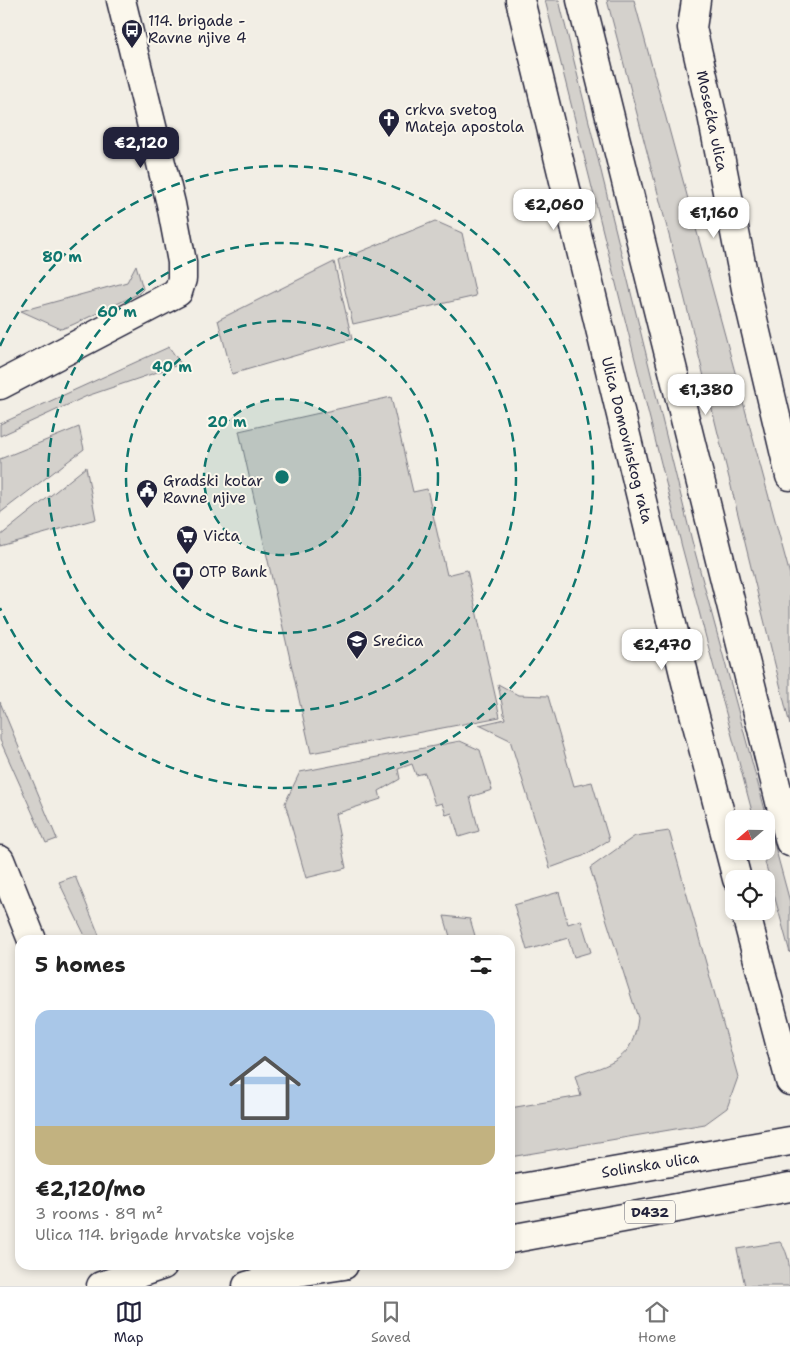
<!DOCTYPE html>
<meta charset="utf-8">
<style>
body{margin:0;font-family:"Shantell Sans",sans-serif;background:#f2f2f2;color:#222;height:100vh;display:flex;flex-direction:column;font-size:19px;white-space:nowrap}
*{box-sizing:border-box;margin:0}
p{font-size:16px;color:#767676}
.icon{flex:none;width:28px;height:28px;fill:none;stroke:currentColor;stroke-width:2;stroke-linecap:round;stroke-linejoin:round}
.map{position:relative;flex:1;overflow:hidden}
.side{position:absolute;left:15px;top:935px;width:500px;height:335px;display:flex;flex-direction:column;background:#fff;border-radius:15px;box-shadow:0 2px 8px #0003}
.side>*{flex:none}
.needle{width:32px;rotate:250deg}
.tools{position:absolute;left:725px;top:810px;display:grid;gap:10px}
.tools a{display:grid;place-items:center;width:50px;height:50px;border-radius:10px;background:#fff;box-shadow:0 2px 8px #0003;font-size:25px}
.price{position:absolute;translate:-50% -42px;padding:0 11px;border-radius:10px;background:#fff;color:#222;font-size:16px;line-height:32px;filter:drop-shadow(0 1px 2px #0008)}
.price::after{content:'';position:absolute;left:50%;top:30px;width:15px;height:11px;margin-left:-8px;background:inherit;clip-path:polygon(0 0,100% 0,50% 100%)}
.price.selected{background:#22223b;color:#fff}
ul{padding:0;list-style:none}
li{display:grid;align-content:center;gap:10px;height:265px;padding:0 20px}
li+li{border-top:1px solid #e0e0e0}
li span{display:grid;place-items:center;height:155px;border-radius:15px;color:#555}
li>.icon{margin-inline-start:auto}
span .icon{width:90px;height:90px;fill:#fffc;stroke-width:1}
li b{font-size:21px}
h2{display:flex;justify-content:space-between;align-items:center;height:60px;padding:0 20px;font-size:21px}
.tabs{display:flex;justify-content:space-around;align-items:center;height:70px;border-top:1px solid #e0e0e0;background:#fff;font-size:14px;color:#767676}
.tabs a{display:grid;justify-items:center;gap:2px}
.tabs .selected{color:#22223b}
.map>svg:first-child{display:block}
.green{fill:#d4d1cc;stroke:#7b7a84}
.lines{fill:none;stroke-linecap:round;stroke-linejoin:round}
.minor-casing{stroke:#22223b;stroke-width:31}
.major-casing{stroke:#22223b;stroke-width:31}
.minor{stroke:#fbf7ec;stroke-width:28}
.major{stroke:#fbf7ec;stroke-width:28}
.ring{fill:none;stroke:#0f766e;stroke-width:2.5;stroke-dasharray:9 6}
.labels{text-anchor:middle;dominant-baseline:central;stroke-width:4;stroke-linejoin:round;paint-order:stroke}
.shield{fill:#fbf7ec;stroke:#636270;stroke-width:1}
.shield-label{font-size:14px;font-weight:bold;fill:#22223b}
.poi-label{font-size:15px;fill:#22223b;stroke:#fbf7ec;text-anchor:start}
.street-label{font-size:15px;fill:#22223b;stroke:#fbf7ec}
.centre{fill:#0f766e;stroke:#fbf7ec;stroke-width:2.5}
.ring-label{font-size:15px;text-anchor:middle;font-weight:bold;fill:#0f766e;stroke:#fbf7ec;stroke-width:4;stroke-linejoin:round;paint-order:stroke}
</style>
<div class="map">
<svg width="790" height="1286" viewBox="0 0 790 1286">
<rect width="100%" height="100%" fill="#f2eee5"/>
<filter id="ink" filterUnits="userSpaceOnUse"><feTurbulence type="fractalNoise" baseFrequency=".02" numOctaves="2"/><feDisplacementMap in="SourceGraphic" scale="10" xChannelSelector="R" yChannelSelector="G"/><feConvolveMatrix kernelMatrix="1 2 1 2 8 2 1 2 1" color-interpolation-filters="sRGB"/></filter>
<g filter="url(#ink)">
<path class="green" d="M545,0H559L692,541L790,902V953L762,851H766V819H754L682,547Z
M607,0H634L790,575V725L670,239Z
M435,221L462,233L476,296L353,324L338,261Z
M334,262L352,339L232,374L218,320Z
M136,265L143,289L138,294L72,325L61,329L21,311L127,282Z
M169,347L181,364L87,396L0,436V424Z
M391,397L413,492L427,489L447,575L467,570L500,717L311,753L239,431Z
M79,427L84,449L0,513V459Z
M86,467L96,519L0,546V536Z
M498,684L518,695L548,696L574,786L592,782L609,840L583,856L550,868L510,740L479,725L505,719Z
M0,702L57,839L46,843L0,740Z
M460,741L480,750L492,790L470,797L479,831L459,837L452,813L446,815L442,803L435,805L425,773L416,775L412,764L398,769L400,779L379,791L381,799L335,814L346,868L306,878L285,803L300,772Z
M669,831L738,1077L727,1108L705,1124L510,1157V1108L581,1096L575,1076C611,1064 633,1061 638,1018L590,868L635,836Z
M75,876L101,940H87L59,882Z
M559,892L568,924L581,920L591,952L574,957L568,938L527,950L514,905Z
M444,916L470,919L476,939L475,940H451Z
M780,1242C790,1254 790,1270 790,1286H745L737,1249Z"/>
<g class="lines">
<g class="minor-casing">
<path id="minor" d="M696,0L692,28L712,115L747,294L790,476
M0,385L178,292L182,279V262L171,204L121,0
M0,860L32,940"/>
</g>
<g class="major-casing">
<path id="major" d="M520,0L686,682L737,879
M581,0L790,842
M745,911L790,1081
M510,1190L790,1141
M510,1239L790,1187
M101,1286L163,1265
M247,1286L298,1272L344,1265"/>
</g>
<use href="#minor" class="minor"/>
<use href="#major" class="major"/>
</g>
</g>
<circle cx="282" cy="477" r="78" fill="#0f766e" fill-opacity=".12"/>
<g class="ring">
<circle cx="282" cy="477" r="78"/>
<circle cx="282" cy="477" r="156"/>
<circle cx="282" cy="477" r="234"/>
<path d="M0 346A311 311 0 1 1 0 608"/>
</g>
<defs>
<g id="bus-pin" transform="scale(1.125)"><path d="M0 17L-7.5 6A9.5 9.5 0 1 1 7.5 6Z" fill="#22223b" stroke="#fbf7ec"/><path d="M-5-6H5V4H4V6H2V4H-2V6H-4V4H-5ZM-3.5-4V0h7V-4ZM-3.5 1.2v1.5H-2V1.2ZM2 1.2v1.5H3.5V1.2Z" fill="#fff"/></g>
<g id="church-pin" transform="scale(1.125)"><path d="M0 17L-7.5 6A9.5 9.5 0 1 1 7.5 6Z" fill="#22223b" stroke="#fbf7ec"/><path d="M-1.2-6h2.4v3.5h3.3v2.4h-3.3V6h-2.4V-.1h-3.3v-2.4h3.3Z" fill="#fff"/></g>
<g id="civic-pin" transform="scale(1.125)"><path d="M0 17L-7.5 6A9.5 9.5 0 1 1 7.5 6Z" fill="#22223b" stroke="#fbf7ec"/><path d="M-.6-6.5H3V-4.5H.6V-3L4-1V1h2V6H-6V1h2V-1L-.6-3ZM-1.2 2.5V6h2.4V2.5Z" fill="#fff"/></g>
<g id="supermarket-pin" transform="scale(1.125)"><path d="M0 17L-7.5 6A9.5 9.5 0 1 1 7.5 6Z" fill="#22223b" stroke="#fbf7ec"/><path d="M-6-5.5h2.5l.6 2H6L4.5 2H-2.5L-4.4-4H-6ZM-1.5 3.2a1.3 1.3 0 1 0 .1 0ZM3 3.2a1.3 1.3 0 1 0 .1 0Z" fill="#fff"/></g>
<g id="bank-pin" transform="scale(1.125)"><path d="M0 17L-7.5 6A9.5 9.5 0 1 1 7.5 6Z" fill="#22223b" stroke="#fbf7ec"/><path d="M-6-4H6V4H-6ZM0-2.3a2.3 2.3 0 1 0 0 4.6a2.3 2.3 0 1 0 0-4.6Z" fill="#fff"/></g>
<g id="school-pin" transform="scale(1.125)"><path d="M0 17L-7.5 6A9.5 9.5 0 1 1 7.5 6Z" fill="#22223b" stroke="#fbf7ec"/><path d="M0-5L7-2L0 1L-7-2ZM-4 1L0 2.5L4 1V4Q0 6-4 4Z" fill="#fff"/></g>
</defs>
<g fill-rule="evenodd">
<use href="#bus-pin" x="132" y="30"/>
<use href="#church-pin" x="389" y="119"/>
<use href="#civic-pin" x="147" y="490"/>
<use href="#supermarket-pin" x="187" y="536"/>
<use href="#bank-pin" x="183" y="572"/>
<use href="#school-pin" x="357" y="641"/>
</g>
<g class="labels">
<rect class="shield" x="625" y="1200.5" width="50" height="23" rx="4"/>
<g class="shield-label">
<text x="650" y="1212">D432</text>
</g>
<g class="poi-label">
<text x="148" y="21">114. brigade -<tspan x="148" dy="17">Ravne njive 4</tspan></text>
<text x="405" y="110">crkva svetog<tspan x="405" dy="17">Mateja apostola</tspan></text>
<text x="163" y="481">Gradski kotar<tspan x="163" dy="17">Ravne njive</tspan></text>
<text x="203" y="536">Victa</text>
<text x="199" y="572">OTP Bank</text>
<text x="373" y="641">Srećica</text>
</g>
<g class="street-label">
<text transform="translate(712 121) rotate(78)">Mosećka ulica</text>
<text transform="translate(627 440) rotate(76)">Ulica Domovinskog rata</text>
<text transform="translate(650 1165) rotate(-9)">Solinska ulica</text>
</g>
</g>
<circle cx="282" cy="477" r="8" class="centre"/>
<g class="ring-label">
<text x="62" y="262">80 m</text>
<text x="117" y="317">60 m</text>
<text x="172" y="372">40 m</text>
<text x="227" y="427">20 m</text>
</g>
</svg>
<div class="tools">
<a><svg class="needle" viewBox="-14 -14 28 28"><path d="M0-13l5 13h-10z" fill="#e53935"/><path d="M0 13l5-13h-10z" fill="#767676"/></svg></a>
<a><svg class="icon" aria-label="locate" viewBox="0 0 24 24"><circle cx="12" cy="12" r="6"/><path d="M12 2v4M12 18v4M2 12h4M18 12h4"/></svg></a>
</div>
<b class="price selected" style="left:141px;top:169px">€2,120</b>
<b class="price" style="left:554px;top:231px">€2,060</b>
<b class="price" style="left:714px;top:239px">€1,160</b>
<b class="price" style="left:706px;top:416px">€1,380</b>
<b class="price" style="left:662px;top:671px">€2,470</b>
<section class="side">
<h2>5 homes<svg class="icon" aria-label="filters" viewBox="0 0 24 24"><path d="M4 7h16M4 17h16"/><circle cx="9" cy="7" r="2"/><circle cx="15" cy="17" r="2"/></svg></h2>
<ul>
<li><span style="background:linear-gradient(#a9c7e8 75%,#c2b280 0)"><svg class="icon" aria-label="home" viewBox="0 0 24 24"><path d="M3 11l9-7 9 7M6 9v11h12V9"/></svg></span><div><b>€2,120/mo</b><p>3 rooms · 89 m²</p><p>Ulica 114. brigade hrvatske vojske</p></div></li>
</ul>
</section>
</div>
<nav class="tabs">
<a class="selected"><svg class="icon" aria-label="map" viewBox="0 0 24 24"><path d="M3 6l6-2 6 2 6-2v14l-6 2-6-2-6 2zM9 4v14M15 6v14"/></svg>Map</a>
<a><svg class="icon" aria-label="saved" viewBox="0 0 24 24"><path d="M7 4h10v16l-5-4-5 4z"/></svg>Saved</a>
<a><svg class="icon" aria-label="home" viewBox="0 0 24 24"><path d="M3 11l9-7 9 7M6 9v11h12V9"/></svg>Home</a>
</nav>
